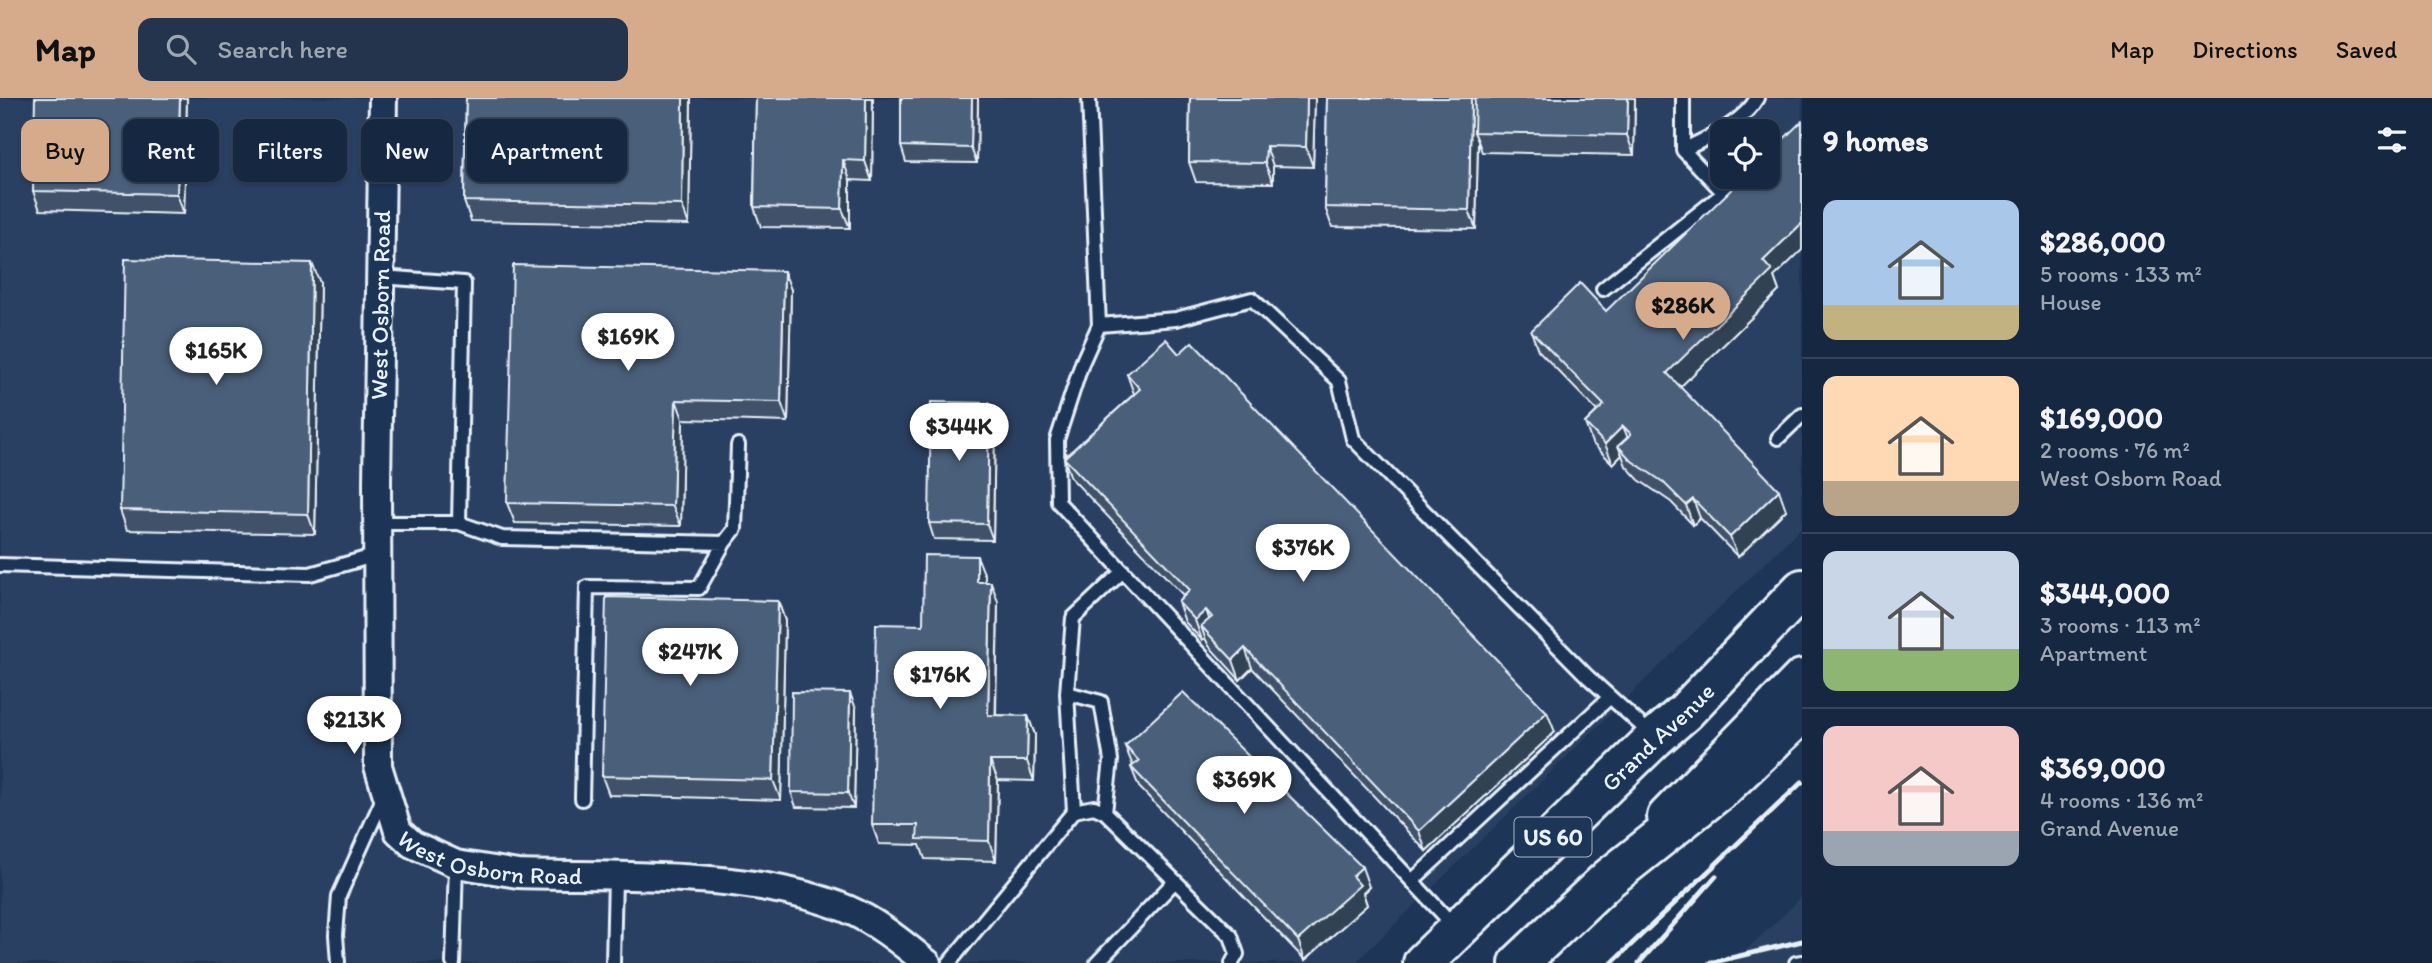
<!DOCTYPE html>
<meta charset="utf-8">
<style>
body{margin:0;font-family:Itim,sans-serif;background:#23344c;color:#f1f3f6;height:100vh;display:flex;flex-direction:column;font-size:26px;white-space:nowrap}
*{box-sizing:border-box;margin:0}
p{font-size:23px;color:#9ea6b1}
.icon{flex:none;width:38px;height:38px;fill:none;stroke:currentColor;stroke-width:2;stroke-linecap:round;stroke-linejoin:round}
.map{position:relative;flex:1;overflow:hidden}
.sheet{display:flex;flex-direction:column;background:#162841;width:630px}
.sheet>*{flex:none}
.guide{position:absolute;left:21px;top:21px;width:665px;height:63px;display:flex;gap:14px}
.controls{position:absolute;left:1710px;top:21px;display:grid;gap:14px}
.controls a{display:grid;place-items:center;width:70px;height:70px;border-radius:14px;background:#162841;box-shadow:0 2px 5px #0004,0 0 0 2px #35445a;font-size:35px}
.price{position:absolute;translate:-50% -60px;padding:0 16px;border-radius:24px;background:#fff;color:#222;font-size:23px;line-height:46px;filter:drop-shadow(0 2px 4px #0008)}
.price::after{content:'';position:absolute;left:50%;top:42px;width:21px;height:16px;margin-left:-10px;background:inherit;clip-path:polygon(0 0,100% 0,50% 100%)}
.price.on{background:#d6ab8b;color:#111}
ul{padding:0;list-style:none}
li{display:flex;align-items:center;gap:21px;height:175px;padding:0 21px}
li+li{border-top:2px solid #35445a}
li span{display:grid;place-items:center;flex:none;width:196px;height:140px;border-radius:14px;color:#555}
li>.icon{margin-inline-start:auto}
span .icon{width:84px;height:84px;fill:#fffc;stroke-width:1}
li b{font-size:30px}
h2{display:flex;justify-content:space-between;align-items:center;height:84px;padding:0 21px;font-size:30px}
.tag{padding:0 24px;border-radius:14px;background:#162841;box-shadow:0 2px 5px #0004,0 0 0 2px #35445a;font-size:24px;line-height:63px}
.tag.on{background:#d6ab8b;color:#111}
header{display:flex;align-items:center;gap:42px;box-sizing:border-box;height:98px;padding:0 35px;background:#d6ab8b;color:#111}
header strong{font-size:33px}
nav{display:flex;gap:38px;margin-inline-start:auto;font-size:24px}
.search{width:490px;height:63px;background:#23344c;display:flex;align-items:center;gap:18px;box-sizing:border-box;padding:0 24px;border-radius:14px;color:#9ea6b1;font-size:26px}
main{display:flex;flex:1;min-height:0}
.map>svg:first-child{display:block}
.built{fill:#2a4162;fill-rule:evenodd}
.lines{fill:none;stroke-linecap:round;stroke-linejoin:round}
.lane-casing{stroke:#e8f1f8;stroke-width:18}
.street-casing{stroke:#e8f1f8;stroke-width:32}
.primary-casing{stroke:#e8f1f8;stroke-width:44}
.highway-casing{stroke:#e8f1f8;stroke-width:44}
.lane{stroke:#1d3557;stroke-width:12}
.street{stroke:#1d3557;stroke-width:26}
.primary{stroke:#1d3557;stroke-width:38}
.highway{stroke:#1d3557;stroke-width:38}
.rail{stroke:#e8f1f8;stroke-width:5}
.wall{fill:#3f5169;stroke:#e8f1f8;stroke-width:2}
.shaded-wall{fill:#334255;stroke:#e8f1f8;stroke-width:2}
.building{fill:#495e7a;stroke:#e8f1f8;stroke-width:2}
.labels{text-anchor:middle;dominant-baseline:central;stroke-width:7;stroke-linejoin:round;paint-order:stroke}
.shield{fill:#1d3557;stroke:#abb9c8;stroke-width:2}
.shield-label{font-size:23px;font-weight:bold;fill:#e8f1f8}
.street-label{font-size:24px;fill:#e8f1f8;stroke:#1d3557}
</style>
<header>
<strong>Map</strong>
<div class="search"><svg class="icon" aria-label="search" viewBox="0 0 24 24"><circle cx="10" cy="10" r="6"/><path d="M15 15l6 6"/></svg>Search here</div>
<nav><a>Map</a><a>Directions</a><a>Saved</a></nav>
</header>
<main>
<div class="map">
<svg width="1802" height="865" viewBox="0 0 1802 865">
<rect width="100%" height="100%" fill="#1d3557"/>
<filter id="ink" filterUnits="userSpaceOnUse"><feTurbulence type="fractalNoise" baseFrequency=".0143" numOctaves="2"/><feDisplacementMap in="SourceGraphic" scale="14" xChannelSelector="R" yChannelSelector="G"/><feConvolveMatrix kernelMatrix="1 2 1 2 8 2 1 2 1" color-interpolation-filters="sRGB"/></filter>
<g filter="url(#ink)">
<path class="built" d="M0,0H1802V429L1355,865H0ZM1722,33H1768V79H1722Z
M1802,798V865H1732L1792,809Z"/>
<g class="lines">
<g class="lane-casing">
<path id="lane" d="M1089,0L1099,227L1176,221L1252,201L1339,283L1353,341L1588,579L1652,637
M1683,0V52C1709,39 1742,26 1757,0
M1683,52L1724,95
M1603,191L1744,79
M1099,227L1082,265L1057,342L1058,404L1455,829
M1778,340L1802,317
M377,425H459L464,185L380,179
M459,425L502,440L724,445L735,431L738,347
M0,467L310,476L377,457
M1067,595L1101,604L1111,662L1105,714
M582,701L587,489L699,490L724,445
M1074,713L1067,595L1073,520L1123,473
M1412,783L1610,599
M338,865L336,837L339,798L384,698
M453,865L456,766
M613,865L615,779
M949,865L1074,713L1094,709L1105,714L1231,838L1237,856L1232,865
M1097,865L1175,783
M1796,865L1802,864"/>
</g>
<g class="street-casing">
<g id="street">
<path id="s1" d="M383,0L377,384L378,668L398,733L412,746L456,766L518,776C620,779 751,772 847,811C877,824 902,845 927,865"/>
</g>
</g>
<g class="primary-casing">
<path id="primary" d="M1667,719L1802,581"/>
</g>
<g class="highway-casing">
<g id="highway">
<path id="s2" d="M1423,865L1655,640L1685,614L1802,491"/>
<path d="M1519,865L1608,781L1724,689L1802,615"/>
</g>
</g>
<use href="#lane" class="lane"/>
<use href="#street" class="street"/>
<use href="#primary" class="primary"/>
<use href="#highway" class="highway"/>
<path class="rail" d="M1612,865L1802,684
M1639,865L1716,778
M1710,865L1802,843"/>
</g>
<path class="wall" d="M187,0L184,116L40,112L33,93Z
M466,0H691L689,127L471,123L464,103Z
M756,0H873L872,83L850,82V130L761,129L754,109Z
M978,0L977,65L906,64L901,48Z
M1190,0H1315L1313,69L1273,68V85L1196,84L1189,64Z
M1327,0H1635L1634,57L1482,54L1478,43L1476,131L1332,129L1325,109Z
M1774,179L1779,193L1680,289L1786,412L1738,459L1700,420L1693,427L1671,404L1639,382L1626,368L1622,357L1613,366L1592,345L1585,325L1597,313L1538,252L1531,233L1606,213Z
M320,185L315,436L127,432L120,412Z
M791,192L788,324L683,321L681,428L515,425L507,405Z
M1179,256L1555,634L1426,753L1252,570L1240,582L1209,548L1205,540L1202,542L1185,524L1178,504L1184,498L1071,380L1064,360L1134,296L1127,276Z
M995,321L993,442L934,441L929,425Z
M985,478V484L998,504L996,617L1028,618L1035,637L1034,683L998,682L996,763L925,761L920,747L879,746L872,727L923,527Z
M778,503L785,523L781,702L609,697L602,678Z
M856,611L854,710L796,709L791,694Z
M1125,648L1369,789L1363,795L1367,807L1305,862L1139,689L1131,669L1133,668Z"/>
<path class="shaded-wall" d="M180,0H187L184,116L177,96Z
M683,0H691L689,127L682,107Z
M866,0H873L872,83L865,63Z
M972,0H978L977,65L971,50Z
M1307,0H1315L1313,69L1306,49Z
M1471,0H1479L1474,34L1478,43L1476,131L1469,112Z
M1628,0H1635L1634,57L1627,37Z
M1266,48L1273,68V85L1265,65Z
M843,62L850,82V130L842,111Z
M1802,125V152L1774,179L1779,193L1674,295L1667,275L1763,163Z
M312,165L320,185L315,436L308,416Z
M784,173L791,192L788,324L781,304Z
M676,302L683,321L681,428L673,408Z
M989,305L995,321L993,442L987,426Z
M1623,328L1631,348H1618L1622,357L1613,366L1605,346Z
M1779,392L1786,412L1738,459L1730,439Z
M1693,401L1700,420L1693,427L1686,407Z
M977,458L985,478L984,504L977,484Z
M991,484L998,504L995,637L988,617Z
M778,503L785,523L781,702L773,682Z
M1206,512L1213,532L1201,528L1205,540L1202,542L1195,522Z
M1245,550L1252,570L1240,582L1233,562Z
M850,595L856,611L854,710L848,695Z
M1547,614L1555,634L1426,753L1419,733Z
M1028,618L1035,637L1034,683L1027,663Z
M990,663L998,682L996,763L989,743Z
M1362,769L1369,789L1363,795L1367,807L1305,862L1298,842L1352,778Z"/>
<path class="building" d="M35,0H180L177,96L33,93Z
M466,0H683L682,107L464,103Z
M756,0H866L865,63L843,62L842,111L754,109Z
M901,0H972L971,50L901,48Z
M1190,0H1307L1306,49L1266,48L1265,65L1189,64Z
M1327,0H1471L1469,112L1325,109Z
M1475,0H1628L1627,37L1474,34Z
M1802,23V125L1763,163L1772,173L1667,275L1779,392L1730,439L1693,401L1686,407L1663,384L1632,363L1618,348L1631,336L1623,328L1605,346L1585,325L1604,307L1531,233L1580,185L1606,213L1744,79H1768V56Z
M125,161L312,165L308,416L120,412Z
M513,167L784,173L781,304L676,302L673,408L507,405Z
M1166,241L1179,256L1192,244L1547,614L1419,733L1245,550L1233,562L1201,528L1212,519L1206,512L1195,522L1178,504L1190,492L1064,360L1140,291L1127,276Z
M931,304L989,305L987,426L929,425Z
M924,457L977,458V484H991L988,617L1028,618L1027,663H990L989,743L917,741L918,727H872L876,526L923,527Z
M606,499L778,503L773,682L602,678Z
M792,594L850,595L848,695L791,694Z
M1183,594L1362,769L1352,778L1360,787L1298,842L1131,669L1139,663L1125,648Z"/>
</g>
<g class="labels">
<rect class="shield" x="1514.5" y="719.5" width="77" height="39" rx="5"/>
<g class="shield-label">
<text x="1553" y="739">US 60</text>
</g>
<g class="street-label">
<text transform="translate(380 207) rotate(-89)">West Osborn Road</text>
<text stroke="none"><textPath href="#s2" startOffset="326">Grand Avenue</textPath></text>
<text stroke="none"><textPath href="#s1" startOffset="836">West Osborn Road</textPath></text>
</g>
</g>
</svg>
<div class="controls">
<a><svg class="icon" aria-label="locate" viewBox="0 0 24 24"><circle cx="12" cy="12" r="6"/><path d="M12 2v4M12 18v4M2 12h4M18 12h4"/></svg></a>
</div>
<b class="price on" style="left:1683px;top:244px">$286K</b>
<b class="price" style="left:628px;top:275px">$169K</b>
<b class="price" style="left:216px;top:289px">$165K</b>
<b class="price" style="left:959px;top:365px">$344K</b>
<b class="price" style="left:1303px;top:486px">$376K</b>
<b class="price" style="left:690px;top:590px">$247K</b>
<b class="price" style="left:940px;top:613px">$176K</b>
<b class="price" style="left:354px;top:658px">$213K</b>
<b class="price" style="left:1244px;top:718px">$369K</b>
<div class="guide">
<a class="tag on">Buy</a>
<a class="tag">Rent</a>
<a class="tag">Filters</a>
<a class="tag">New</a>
<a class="tag">Apartment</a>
</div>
</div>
<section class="sheet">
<h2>9 homes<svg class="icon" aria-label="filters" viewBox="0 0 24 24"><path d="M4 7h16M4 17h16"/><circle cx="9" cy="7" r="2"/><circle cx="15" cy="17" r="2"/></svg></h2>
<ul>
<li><span style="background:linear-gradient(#a9c7e8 75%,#c2b280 0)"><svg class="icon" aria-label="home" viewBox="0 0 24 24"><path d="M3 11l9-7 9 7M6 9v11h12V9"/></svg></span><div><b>$286,000</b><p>5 rooms · 133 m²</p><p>House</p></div></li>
<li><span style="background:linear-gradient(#ffd9b3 75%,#b9a48a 0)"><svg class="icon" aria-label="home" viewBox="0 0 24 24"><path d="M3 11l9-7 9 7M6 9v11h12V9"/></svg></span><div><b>$169,000</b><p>2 rooms · 76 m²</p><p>West Osborn Road</p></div></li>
<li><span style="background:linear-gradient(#c9d6e8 70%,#8fb573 0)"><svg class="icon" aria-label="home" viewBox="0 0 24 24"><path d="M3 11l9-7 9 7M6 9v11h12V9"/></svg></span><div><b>$344,000</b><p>3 rooms · 113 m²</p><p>Apartment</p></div></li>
<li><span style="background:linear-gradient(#f6c9c9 75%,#9aa5b1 0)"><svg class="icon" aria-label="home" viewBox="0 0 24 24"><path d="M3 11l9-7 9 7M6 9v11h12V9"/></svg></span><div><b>$369,000</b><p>4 rooms · 136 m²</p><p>Grand Avenue</p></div></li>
</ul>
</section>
</main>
